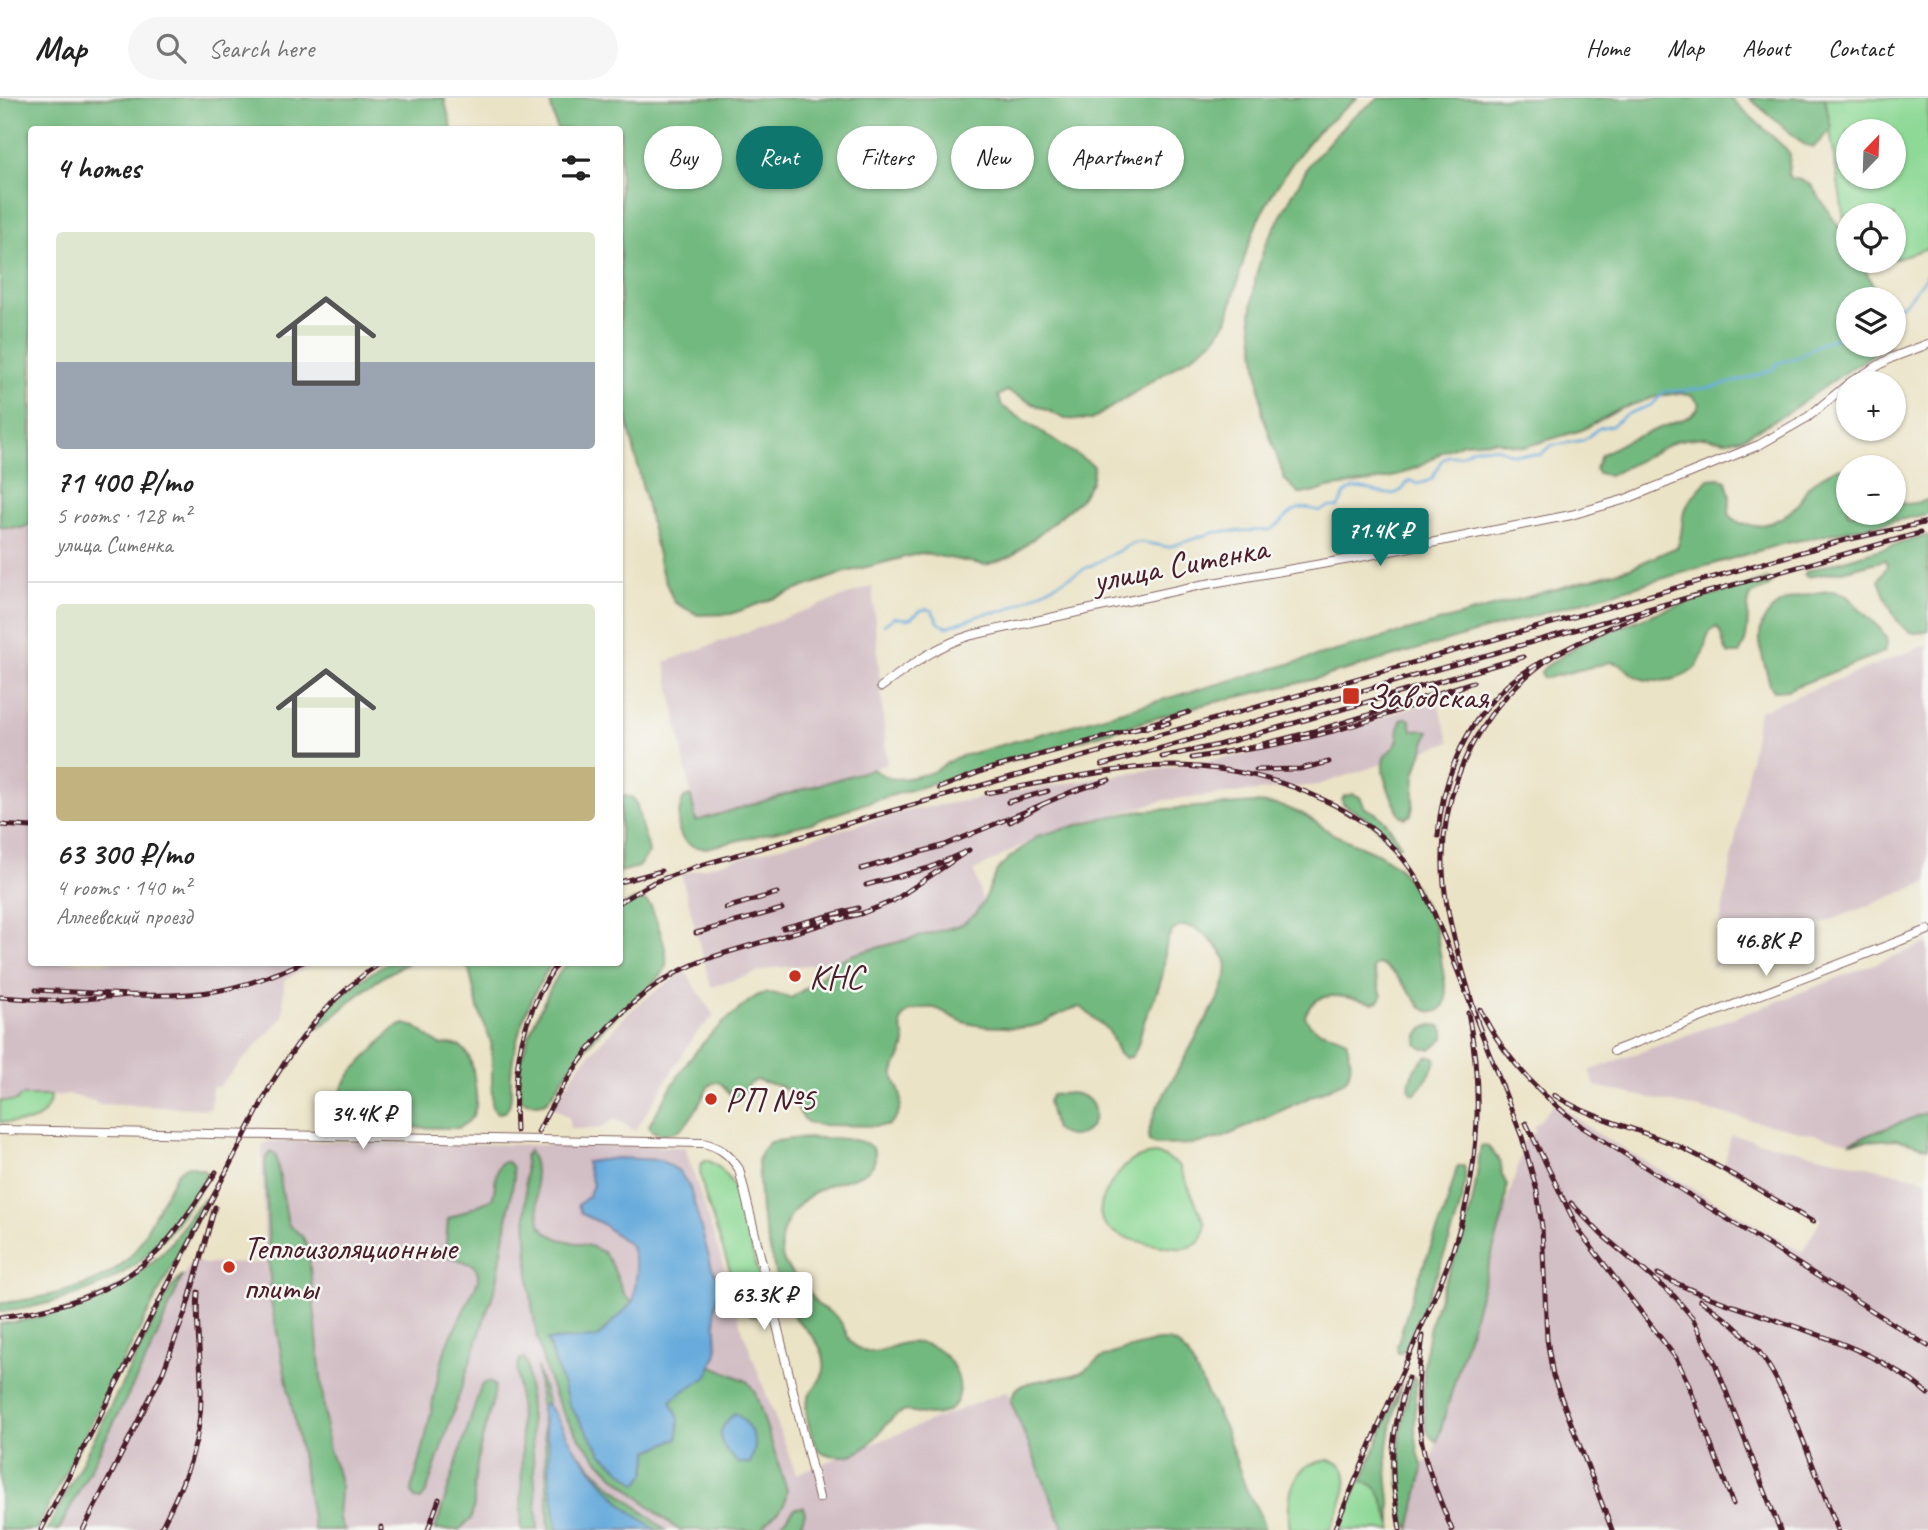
<!DOCTYPE html>
<meta charset="utf-8">
<style>
body{margin:0;font-family:Caveat,sans-serif;background:#f6f6f6;color:#222;height:100vh;display:flex;flex-direction:column;font-size:26px;white-space:nowrap}
*{box-sizing:border-box;margin:0}
p{font-size:23px;color:#767676}
.icon{flex:none;width:38px;height:38px;fill:none;stroke:currentColor;stroke-width:2;stroke-linecap:round;stroke-linejoin:round}
.map{position:relative;flex:1;overflow:hidden}
.panel{position:absolute;left:28px;top:28px;width:595px;height:840px;display:flex;flex-direction:column;background:#fff;border-radius:7px;box-shadow:0 2px 5px #0004}
.panel>*{flex:none}
.hud{position:absolute;left:644px;top:28px;width:665px;height:63px;display:flex;gap:14px}
.needle{width:46px;rotate:23deg}
.buttons{position:absolute;left:1836px;top:21px;display:grid;gap:14px}
.buttons a{display:grid;place-items:center;width:70px;height:70px;border-radius:50%;background:#fff;box-shadow:0 2px 5px #0004;font-size:35px}
.price{position:absolute;translate:-50% -60px;padding:0 16px;border-radius:7px;background:#fff;color:#222;font-size:23px;line-height:46px;filter:drop-shadow(0 2px 4px #0008)}
.price::after{content:'';position:absolute;left:50%;top:42px;width:21px;height:16px;margin-left:-10px;background:inherit;clip-path:polygon(0 0,100% 0,50% 100%)}
.price.selected{background:#0f766e;color:#fff}
ul{padding:0;list-style:none}
li{display:grid;align-content:center;gap:14px;height:371px;padding:0 28px}
li+li{border-top:2px solid #e0e0e0}
li span{display:grid;place-items:center;height:217px;border-radius:7px;color:#555}
li>.icon{margin-inline-start:auto}
span .icon{width:126px;height:126px;fill:#fffc;stroke-width:1}
li b{font-size:30px}
h2{display:flex;justify-content:space-between;align-items:center;height:84px;padding:0 28px;font-size:30px}
.pill{padding:0 24px;border-radius:32px;background:#fff;box-shadow:0 2px 5px #0004;font-size:24px;line-height:63px}
.pill.selected{background:#0f766e;color:#fff}
header{display:flex;align-items:center;gap:42px;box-sizing:border-box;height:98px;padding:0 35px;background:#fff;border-bottom:2px solid #e0e0e0}
header strong{font-size:33px}
nav{display:flex;gap:38px;margin-inline-start:auto;font-size:24px}
.search{width:490px;height:63px;background:#f6f6f6;display:flex;align-items:center;gap:18px;box-sizing:border-box;padding:0 24px;border-radius:38px;color:#767676;font-size:26px}
.map>svg:first-child{display:block}
.industrial{fill:#d2bec5}
.green{fill:#8ed996;stroke:#6c7c60;stroke-width:2;fill-rule:evenodd}
.forest{fill:#72b97f;stroke:#5e6c55;stroke-width:2}
.water{fill:#67abdc;stroke:#586584;stroke-width:2}
.lines{fill:none;stroke-linecap:round;stroke-linejoin:round}
.stream{stroke:#67abdc;stroke-width:2.5}
.street-casing{stroke:#826461;stroke-width:10}
.street{stroke:#fff;stroke-width:8}
.rail-casing{stroke:#4a1f2b;stroke-width:5}
.rail{stroke:#f6f6f2;stroke-width:2.5;stroke-dasharray:8;stroke-linecap:butt}
.poi-dot{fill:#c8321e;stroke:#f6f6f2;stroke-width:2.5}
.labels{text-anchor:middle;dominant-baseline:central;stroke-width:5;stroke-linejoin:round;paint-order:stroke}
.street-label{font-size:35px;fill:#4a1f2b;stroke:#f6f6f2}
.poi-label{font-size:35px;fill:#4a1f2b;stroke:#f6f6f2;text-anchor:start}
</style>
<header>
<strong>Map</strong>
<div class="search"><svg class="icon" aria-label="search" viewBox="0 0 24 24"><circle cx="10" cy="10" r="6"/><path d="M15 15l6 6"/></svg>Search here</div>
<nav><a>Home</a><a>Map</a><a>About</a><a>Contact</a></nav>
</header>
<div class="map">
<svg width="1928" height="1432" viewBox="0 0 1928 1432">
<rect width="100%" height="100%" fill="#f6f6f2"/>
<filter id="ink" filterUnits="userSpaceOnUse"><feTurbulence type="fractalNoise" baseFrequency=".0143" numOctaves="2"/><feDisplacementMap in="SourceGraphic" scale="14" xChannelSelector="R" yChannelSelector="G"/><feConvolveMatrix kernelMatrix="1 2 1 2 8 2 1 2 1" color-interpolation-filters="sRGB"/></filter>
<filter id="wash" filterUnits="userSpaceOnUse"><feTurbulence type="fractalNoise" baseFrequency=".00686" numOctaves="4" result="noise"/><feDisplacementMap in="SourceGraphic" scale="28" xChannelSelector="R" yChannelSelector="G"/><feGaussianBlur stdDeviation="1.57" result="paint"/><feColorMatrix in="noise" values="0 0 0 0 0 0 0 0 0 0 0 0 0 0 0 0 0 1.4 0 .05"/><feComposite in="paint" operator="in"/></filter>
<g filter="url(#wash)">
<rect width="100%" height="100%" fill="#ebe3c6"/>
<path class="industrial" d="M0,429L31,430L32,864L315,865L284,882L283,919L218,989H212L211,1011L96,1006L95,1003L71,997L21,998L16,1003H0Z
M872,488L887,666L696,723L665,564Z
M1928,546V784L1712,869L1759,613Z
M1437,602L1450,644L1318,687L1165,702L1038,738L974,773L987,819L819,866L772,870L711,889L681,776L907,713L1032,691L1275,652Z
M1928,845V1014L1850,1044L1595,988L1589,973L1776,904Z
M685,873L714,918L694,938L635,1033L615,1021L599,1031H570L569,1020L552,1008L580,967L625,918L643,902Z
M1556,1004L1593,1033L1802,1154L1821,1121L1724,1068L1731,1037L1928,1082V1432H1410L1424,1364L1431,1363L1523,1051L1521,1044L1529,1041L1528,1037L1535,1035L1534,1029Z
M271,1043L685,1049L729,1185L741,1228L796,1376L1007,1293L1064,1432H59L151,1252L189,1166L198,1164L205,1166L265,1165L262,1050L264,1045Z"/>
<path class="green" d="M1825,0H1928V150L1894,161V117H1848V130L1845,128ZM1848,33H1894V79H1848Z
M21,998H51C45,1028 25,1025 0,1024V1003H16Z
M1155,1056L1165,1059L1179,1067L1205,1126C1204,1134 1204,1141 1198,1145C1185,1155 1164,1148 1150,1146C1112,1138 1083,1127 1112,1084C1125,1067 1132,1058 1155,1056Z
M707,1062C720,1068 727,1077 734,1089L765,1199V1211L762,1218C751,1220 748,1216 742,1208L705,1098L700,1074L701,1066Z
M1329,1362C1363,1368 1338,1413 1330,1432H1290C1287,1412 1288,1381 1307,1368C1313,1364 1322,1364 1329,1362Z
M1362,1383C1383,1386 1388,1414 1392,1432H1340L1357,1388Z"/>
<path class="forest" d="M0,0H444L452,31L32,32L31,426L22,430L0,429Z
M549,0H1357L1317,34L1295,61L1272,96L1258,122L1246,154L1227,223L1214,241L1192,258L1091,322L1065,321L1007,293L998,298L1002,308L1094,368L1091,384L1080,402L1012,458L986,467L921,455L843,475L731,516L698,517L674,504L662,475L620,290V32L557,31Z
M1379,0H1730L1785,50L1790,57L1788,76L1792,81L1801,82L1811,87L1848,143V163H1860L1881,201H1848V247H1888L1847,273L1786,316L1742,340L1725,343L1704,339L1678,342L1609,378L1598,375L1595,371L1601,357L1626,343L1689,319L1697,312L1699,306L1693,298L1681,295L1658,298L1620,311L1582,332L1524,349L1495,343L1463,345L1444,353L1420,368L1396,378L1370,384L1327,390L1313,395H1299L1285,382L1263,318L1251,217L1256,177L1265,147L1310,65L1350,21Z
M1749,0H1825L1831,31L1814,49L1805,47Z
M1837,370L1848,371V415H1894V403C1904,409 1917,404 1928,402V416L1782,446L1312,582L1194,609L866,705L811,725L706,750C683,750 676,737 679,715C681,709 681,704 685,699L691,698L696,723L872,671C877,673 882,677 887,679C896,684 927,677 936,672C943,668 948,664 955,660L1630,470L1677,449C1683,437 1681,426 1684,414C1687,405 1702,387 1709,381L1719,380L1726,383L1730,398L1729,416C1746,438 1781,425 1797,407C1802,401 1804,394 1809,388C1817,380 1828,375 1837,370Z
M1928,437V532C1899,547 1888,503 1879,483C1881,476 1885,474 1887,467L1885,462L1842,473L1807,479L1804,476L1807,473Z
M1767,481H1772V485C1766,493 1756,492 1749,499C1746,519 1751,538 1739,556H1729C1721,549 1724,537 1717,529C1701,534 1709,562 1690,574C1676,584 1650,586 1635,578C1625,572 1624,566 1611,564L1547,580L1542,579L1541,574L1545,569L1585,543L1607,534L1667,511Z
M1832,493L1845,496L1881,532L1886,540L1887,547L1884,554L1787,592L1774,593L1770,587C1767,573 1761,558 1760,544C1758,502 1800,496 1832,493Z
M1403,620H1407L1410,622L1412,632C1418,634 1423,631 1429,633L1415,677L1413,708L1411,717L1405,720L1400,717C1394,704 1377,672 1385,658C1388,653 1393,652 1396,646C1401,637 1396,628 1403,620Z
M1353,696L1360,699L1365,710C1384,717 1391,730 1400,747L1397,749L1366,720L1343,706L1342,702L1344,698Z
M620,697L633,700C640,710 638,716 641,727C644,737 648,745 649,755L638,769L620,774Z
M1254,705L1278,707L1303,716L1335,737L1379,756L1398,769L1415,789L1436,831L1446,892C1447,909 1439,920 1422,910C1411,898 1395,869 1378,866L1373,870L1382,898L1379,903L1373,905C1349,900 1316,887 1305,918C1312,938 1331,932 1346,942C1350,956 1354,970 1345,983L1222,1040L1194,1046L1156,1047L1149,1044L1148,1036L1156,1011L1219,899C1233,867 1229,857 1202,835C1197,831 1190,828 1183,828C1162,831 1166,859 1163,874C1160,892 1150,907 1144,924C1140,934 1140,947 1134,955C1131,960 1131,959 1125,960L1119,956L1109,933L1081,909C1063,911 1053,922 1037,927C1026,930 1015,930 1004,929C992,929 978,928 967,925C943,918 941,903 911,913C906,915 902,919 901,924C900,932 906,937 905,945C904,955 896,964 894,975C893,984 898,987 900,995C904,1006 897,1022 887,1028L817,1027L807,1024L801,1017L790,994L779,988L757,982L750,985L738,1000C723,998 724,974 708,989C696,1011 683,1047 652,1033L649,1028L652,1022C678,977 695,946 736,914C743,908 751,901 759,897C769,893 781,897 791,900L816,883L836,864L851,857L961,827L975,816L983,805L997,773L1008,761L1038,738L1103,720L1139,713Z
M635,802L645,803L651,808C656,823 671,857 665,871C660,883 629,906 618,916C599,933 582,953 567,974C560,985 554,996 545,1005L536,1006L523,1003C503,978 549,888 566,865L620,864V809Z
M387,865H409C392,872 376,883 362,894C347,906 334,919 319,930L316,927C332,901 362,880 387,865Z
M463,865H552C537,888 525,911 518,939C514,952 512,964 511,977C510,990 514,1004 505,1014L497,1015L492,1009V957L491,944L478,910L469,871Z
M404,926L416,929L427,938L440,947C470,942 472,963 475,987C476,996 478,1006 474,1015C471,1023 465,1026 458,1030L372,1029L343,1009L340,998L343,988L352,974L393,931Z
M1432,927L1440,928L1444,933V940L1431,951H1423L1417,946C1417,934 1421,931 1432,927Z
M1428,958L1434,959L1436,962L1429,978L1415,996L1410,994C1407,980 1416,966 1428,958Z
M1071,995C1114,999 1091,1056 1055,1032L1048,1003L1052,997Z
M1928,1014V1050L1896,1041L1850,1044Z
M821,1040C835,1041 876,1038 875,1059C875,1064 872,1069 868,1072C858,1081 841,1082 829,1087C799,1099 770,1133 785,1166C789,1175 800,1180 806,1188C810,1194 813,1201 817,1206C824,1212 833,1214 839,1222C848,1233 846,1247 864,1253C879,1257 891,1247 905,1245C928,1242 947,1253 956,1274C965,1298 956,1317 929,1317C920,1317 912,1311 903,1314C882,1320 873,1359 841,1358C834,1358 826,1357 820,1353C814,1348 813,1342 811,1335C806,1318 802,1305 814,1290C818,1285 823,1279 824,1272C828,1240 793,1226 782,1202L761,1115L758,1063L762,1052L770,1044L791,1041Z
M1486,1047L1491,1051L1501,1066L1502,1077L1507,1087L1504,1115L1437,1344C1425,1338 1424,1322 1424,1310C1422,1278 1424,1245 1434,1214C1443,1183 1459,1154 1468,1123C1475,1099 1477,1073 1481,1048Z
M529,1053L534,1064L540,1127L547,1135L559,1141L593,1149L603,1154L611,1165L624,1196L647,1221L710,1267L747,1283L755,1294L787,1392L784,1407L760,1432C740,1432 721,1432 702,1432C695,1432 687,1432 680,1432C672,1430 644,1403 635,1396C603,1370 571,1336 555,1298C524,1223 527,1137 525,1057Z
M271,1054L276,1058L288,1126L302,1138L308,1149L326,1329C327,1336 327,1344 329,1351C333,1364 340,1376 340,1389C341,1405 333,1418 345,1432H314L301,1355L271,1204L265,1065L267,1059Z
M502,1064H507L512,1068L514,1079L497,1184L426,1395L421,1402L415,1401L412,1394L413,1385C429,1341 432,1294 446,1249L478,1183V1175L474,1167L445,1157L448,1121L492,1101C497,1090 493,1073 502,1064Z
M189,1068L204,1072L206,1077L204,1083C196,1095 189,1108 181,1119C136,1183 74,1204 0,1214V1205C42,1201 111,1188 136,1151C141,1144 145,1135 149,1127C158,1110 168,1092 177,1075L183,1070Z
M1460,1068H1464C1474,1098 1420,1216 1406,1249L1402,1255H1398L1397,1248L1413,1195L1445,1113L1457,1070Z
M208,1099L36,1432H0V1226C60,1218 121,1198 164,1153C179,1138 191,1109 208,1099Z
M183,1177L151,1252L59,1432H47L171,1190Z
M1158,1243H1168L1177,1246L1188,1257L1225,1331L1246,1391L1260,1417L1265,1432H1064L1011,1304C1013,1296 1015,1290 1023,1287C1039,1280 1060,1282 1077,1276C1086,1273 1092,1265 1100,1261C1118,1252 1139,1248 1158,1243Z
M524,1260L527,1266L538,1432H521L522,1353L517,1271L520,1261Z
M537,1269L549,1310L576,1353L608,1385L665,1432H549L545,1345Z
M1413,1279L1416,1282L1415,1331L1418,1353L1423,1371L1410,1432C1403,1423 1402,1411 1401,1400C1395,1358 1401,1320 1413,1279Z
M490,1284L495,1288L494,1297L479,1354L474,1387V1409L471,1421L459,1432H435L481,1288L485,1285Z
M1401,1286C1396,1311 1388,1335 1387,1361C1386,1383 1392,1404 1391,1427C1385,1410 1383,1386 1362,1383Z
M803,1409L805,1415L799,1432H776L795,1410Z"/>
<path class="water" d="M618,1060L660,1062L679,1073L690,1090L712,1170L721,1185L715,1210L717,1255L707,1279L686,1291L671,1303L679,1321L678,1340L649,1353L646,1374L637,1386L602,1356L570,1308L547,1242L597,1240L633,1204L637,1173L631,1148L601,1125L582,1116L578,1107L588,1099L593,1087L586,1064Z
M545,1305L554,1315L576,1353L605,1387L626,1410L656,1432H558L557,1429L550,1382L549,1348L541,1310Z
M735,1315C745,1322 755,1335 755,1348C755,1353 752,1360 750,1365H738C719,1346 712,1335 735,1315Z"/>
<g class="lines">
<path class="stream" d="M1894,211L1906,204L1928,176
M884,527L894,519L905,521L911,520L921,512L928,511L932,513L939,525L947,529L987,515L1004,513L1019,506L1133,445L1142,444L1168,449L1216,434L1270,432C1282,427 1291,409 1304,410C1310,410 1315,412 1321,413L1328,409H1338C1341,404 1343,397 1347,394C1363,382 1387,406 1403,391C1405,388 1407,385 1410,382L1418,386L1425,384L1432,381L1441,363L1448,358H1460L1471,351L1480,349L1497,350L1512,356L1540,357L1550,348L1584,342L1599,330L1613,327L1625,317L1651,307L1657,302L1665,293H1680L1713,289L1746,281L1772,272L1778,265L1799,259L1819,246L1848,236"/>
</g>
</g>
<g filter="url(#ink)">
<g class="lines">
<g class="street-casing">
<path id="street" d="M1849,285L1891,260L1928,246
M881,589C910,568 937,547 972,537L1201,487L1350,461L1571,417L1626,401L1759,347L1808,319L1848,286
M1614,953L1928,832
M0,1032L703,1045C720,1049 729,1056 739,1071L819,1400"/>
</g>
<use href="#street" class="street"/>
<g class="rail-casing">
<path id="rail" d="M1690,499L1920,435
M1169,625L1127,633L1189,614
M1162,659L1218,647L1523,559
M1192,660C1288,645 1381,613 1473,584C1399,615 1322,641 1243,652
M1102,667L1690,499L1610,529L1554,557
M1256,672L1300,671L1329,664
M939,690L985,672L1127,633
M987,695C1035,686 1084,676 1133,670C1198,663 1265,674 1324,702C1354,716 1383,736 1404,762C1421,783 1431,808 1441,832C1454,863 1466,894 1478,926C1466,880 1449,833 1444,786C1437,713 1464,638 1517,587C1528,576 1542,566 1554,557C1535,567 1516,578 1501,593C1463,630 1441,686 1438,738
M1008,704L1048,693
M1043,706L1071,694L1109,682
M0,727L32,729
M861,771L945,747L1043,706L1010,724
M620,784L661,773
M620,804L654,784L698,768L1837,444L1928,424
M726,810L777,795
M863,815L893,803L969,752L929,770L866,787
M696,835L782,811
M130,897C199,899 239,894 303,864
M0,899L61,903L130,897L36,892
M1480,911C1502,957 1542,998 1582,1029L1928,1248
M1478,926L1522,1039L1537,1093L1542,1129L1547,1241L1553,1278L1612,1432
M1554,997C1594,1022 1640,1031 1682,1050C1727,1071 1770,1099 1813,1124
M1526,1025L1579,1133L1676,1260L1688,1285L1733,1406
M516,1033C513,967 520,920 558,864
M538,1034C568,972 614,909 676,875C704,860 735,852 766,843C798,833 831,824 863,815L783,830L858,810
M1571,1105L1601,1136L1675,1199L1692,1219L1715,1265L1780,1432
M1658,1176C1743,1222 1855,1232 1928,1296
M1700,1202C1721,1216 1741,1232 1757,1251C1779,1280 1792,1313 1805,1347C1816,1375 1827,1404 1838,1432
M0,1219C59,1211 120,1194 162,1149C183,1126 199,1099 216,1074
M1423,1238C1417,1279 1415,1319 1425,1359C1432,1384 1442,1408 1452,1432
M41,1432L273,983C302,936 335,894 382,864
M83,1432L163,1274L186,1212L215,1109
M160,1432C185,1383 203,1344 201,1287C201,1256 195,1226 198,1194
M381,1432V1429
M428,1432L439,1401
M1334,1432C1359,1375 1383,1317 1408,1260C1423,1224 1440,1189 1453,1152C1479,1075 1484,995 1468,915
M1400,1432C1397,1412 1393,1392 1393,1372C1391,1340 1399,1310 1408,1280"/>
</g>
<use href="#rail" class="rail"/>
</g>
</g>
<g class="poi-dot">
<rect x="1342" y="589" width="18" height="18" rx="3.5"/>
<circle cx="795" cy="878" r="7"/>
<circle cx="711" cy="1001" r="7"/>
<circle cx="229" cy="1169" r="7"/>
</g>
<g class="labels">
<g class="street-label">
<text transform="translate(1180 466) rotate(-11)">улица Ситенка</text>
</g>
<g class="poi-label">
<text x="1367" y="598">Заводская</text>
<text x="809" y="878">КНС</text>
<text x="725" y="1001">РП №5</text>
<text x="243" y="1149">Теплоизоляционные<tspan x="243" dy="40">плиты</tspan></text>
</g>
</g>
</svg>
<div class="buttons">
<a><svg class="needle" viewBox="-14 -14 28 28"><path d="M0-13l5 13h-10z" fill="#e53935"/><path d="M0 13l5-13h-10z" fill="#767676"/></svg></a>
<a><svg class="icon" aria-label="locate" viewBox="0 0 24 24"><circle cx="12" cy="12" r="6"/><path d="M12 2v4M12 18v4M2 12h4M18 12h4"/></svg></a>
<a><svg class="icon" aria-label="layers" viewBox="0 0 24 24"><path d="M12 4l9 5-9 5-9-5zM3 14l9 5 9-5"/></svg></a>
<a>+</a>
<a>−</a>
</div>
<b class="price selected" style="left:1380px;top:470px">71.4K ₽</b>
<b class="price" style="left:1766px;top:880px">46.8K ₽</b>
<b class="price" style="left:363px;top:1053px">34.4K ₽</b>
<b class="price" style="left:764px;top:1234px">63.3K ₽</b>
<div class="hud">
<a class="pill">Buy</a>
<a class="pill selected">Rent</a>
<a class="pill">Filters</a>
<a class="pill">New</a>
<a class="pill">Apartment</a>
</div>
<section class="panel">
<h2>4 homes<svg class="icon" aria-label="filters" viewBox="0 0 24 24"><path d="M4 7h16M4 17h16"/><circle cx="9" cy="7" r="2"/><circle cx="15" cy="17" r="2"/></svg></h2>
<ul>
<li><span style="background:linear-gradient(#dfe7d0 60%,#9aa5b1 0)"><svg class="icon" aria-label="home" viewBox="0 0 24 24"><path d="M3 11l9-7 9 7M6 9v11h12V9"/></svg></span><div><b>71 400 ₽/mo</b><p>5 rooms · 128 m²</p><p>улица Ситенка</p></div></li>
<li><span style="background:linear-gradient(#dfe7d0 75%,#c2b280 0)"><svg class="icon" aria-label="home" viewBox="0 0 24 24"><path d="M3 11l9-7 9 7M6 9v11h12V9"/></svg></span><div><b>63 300 ₽/mo</b><p>4 rooms · 140 m²</p><p>Аллеевский проезд</p></div></li>
</ul>
</section>
</div>
